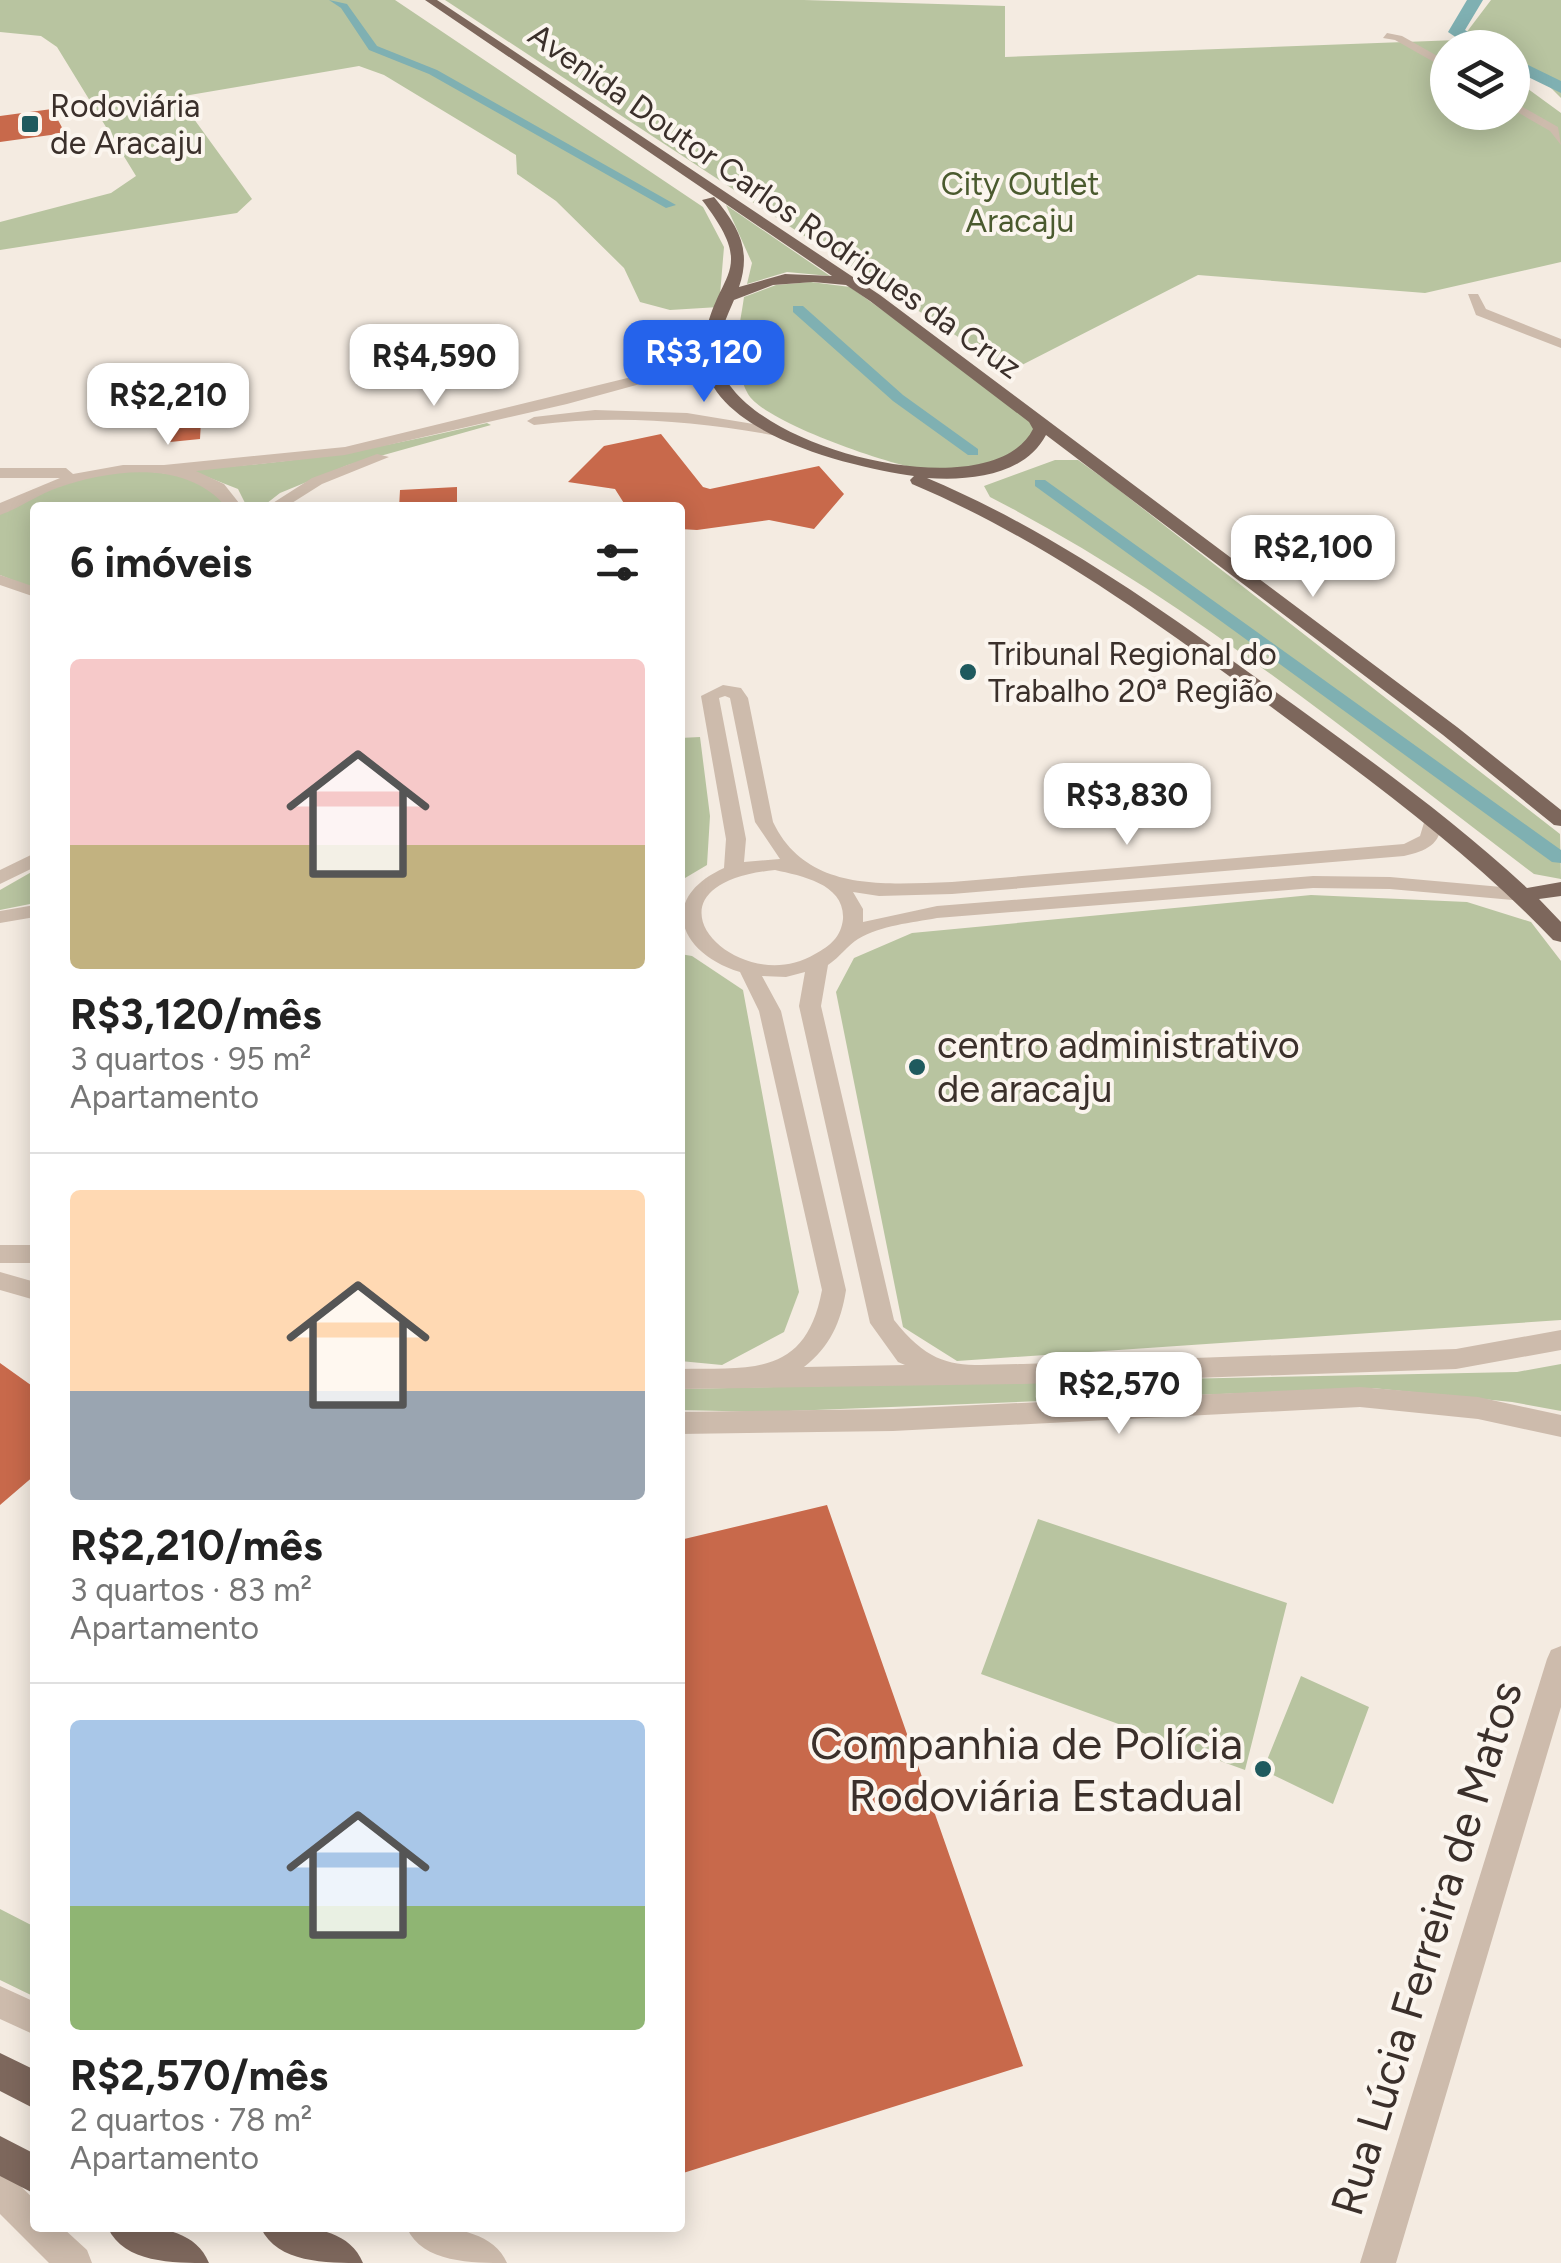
<!DOCTYPE html>
<html lang="pt">
<meta charset="utf-8">
<style>
body{margin:0;font-family:Figtree,sans-serif;background:#f6f6f6;color:#222;height:100vh;display:flex;flex-direction:column;font-size:38px;white-space:nowrap}
*{box-sizing:border-box;margin:0}
p{font-size:32px;color:#767676}
.icon{flex:none;width:55px;height:55px;fill:none;stroke:currentColor;stroke-width:2;stroke-linecap:round;stroke-linejoin:round}
.map{position:relative;flex:1;overflow:hidden}
.sheet{position:absolute;left:30px;top:502px;width:655px;height:1730px;display:flex;flex-direction:column;background:#fff;border-radius:10px;box-shadow:0 5px 25px #0003}
.sheet>*{flex:none}
.controls{position:absolute;left:1430px;top:30px;display:grid;gap:20px}
.controls a{display:grid;place-items:center;width:100px;height:100px;border-radius:50%;background:#fff;box-shadow:0 5px 25px #0003;font-size:50px}
.price{position:absolute;translate:-50% -85px;padding:0 22px;border-radius:20px;background:#fff;color:#222;font-size:32px;line-height:65px;filter:drop-shadow(0 2px 5px #0008)}
.price::after{content:'';position:absolute;left:50%;top:60px;width:30px;height:22px;margin-left:-15px;background:inherit;clip-path:polygon(0 0,100% 0,50% 100%)}
.price.current{background:#2563eb;color:#fff}
ul{padding:0;list-style:none}
li{display:grid;align-content:center;gap:20px;height:530px;padding:0 40px}
li+li{border-top:2px solid #e0e0e0}
li span{display:grid;place-items:center;height:310px;border-radius:10px;color:#555}
li>.icon{margin-inline-start:auto}
span .icon{width:180px;height:180px;fill:#fffc;stroke-width:1}
li b{font-size:42px}
h2{display:flex;justify-content:space-between;align-items:center;height:120px;padding:0 40px;font-size:42px}
.map>svg:first-child{display:block}
.green{fill:#b8c4a0}
.lines{fill:none;stroke-linecap:round;stroke-linejoin:round}
.canal{fill:#7fb0b2;fill-rule:evenodd}
.river{fill:#7fb0b2;fill-rule:evenodd}
.building{fill:#c8694b}
.minor{fill:#cdbbac;fill-rule:evenodd}
.major{fill:#7d675c;fill-rule:evenodd}
.poi-dot{fill:#1f5a5e;stroke:#fbf5ee;stroke-width:4}
.labels{text-anchor:middle;dominant-baseline:central;stroke-width:8;stroke-linejoin:round;paint-order:stroke}
.far-poi-label{font-size:32px;fill:#3b302b;stroke:#fbf5ee;text-anchor:start}
.far-park-label{font-size:32px;fill:#4a5a2e;stroke:#fbf5ee}
.far-street-label{font-size:32px;fill:#3b302b;stroke:#fbf5ee}
.poi-label{font-size:38px;fill:#3b302b;stroke:#fbf5ee;text-anchor:start}
.near-poi-label{font-size:45px;fill:#3b302b;stroke:#fbf5ee;text-anchor:end}
.near-street-label{font-size:45px;fill:#3b302b;stroke:#fbf5ee}
</style>
<div class="map">
<svg width="1561" height="2263" viewBox="0 0 1561 2263">
<rect width="100%" height="100%" fill="#f4ebe1"/>
<path class="green" d="M0,0H395L703,207L724,247L719,307L670,310L640,302L624,268L556,201L517,174L516,155L384,75L359,66L178,97L252,199L237,213L0,250V222L111,193L136,176L57,47L41,36L0,32Z
M445,0H804L1005,6V57L1458,40L1469,47L1448,48V112H1512L1513,78L1561,113V262L1425,293L1198,275L1010,371Z
M1491,0H1561V98L1525,62L1513,56L1512,48L1495,47L1466,33Z
M726,205L830,276L787,272L747,284L752,263Z
M811,282L850,287L1037,421L1032,447C1003,466 973,474 937,472C902,470 764,423 748,394C730,361 739,332 744,297L776,285Z
M487,423L491,425L348,465L280,493L262,507H247L238,489L187,469C290,465 387,447 487,423Z
M1055,460H1078L1110,483L1560,834L1561,879L1534,874C1358,741 1187,598 990,497L984,486Z
M128,469L195,477L236,507L35,508V589L0,575V510L32,490Z
M700,737L710,816L707,865L680,881V738Z
M35,870V903L0,910V890Z
M1311,895L1467,902L1531,922L1561,961V1320L957,1361L903,1327L836,992L854,958L912,933Z
M680,954L692,956L743,990L799,1292L784,1332L722,1365L680,1361Z
M1561,1364V1411L1512,1402L1372,1388L764,1412L680,1410V1389L1517,1372Z
M1038,1519L1287,1603L1245,1770L981,1674Z
M1301,1676L1369,1707L1333,1804L1263,1770Z
M0,1909L35,1927V1997L0,1980Z"/>
<g class="lines">
<path class="canal" d="M329,0L347,4L377,46L437,70L676,205L666,208L429,74L369,50L341,8Z
M793,306H803L903,395L978,449V455H968L893,401L793,312Z
M1035,480H1045L1561,850V863L1552,862L1035,486Z"/>
<path class="river" d="M1467,0H1483L1465,30L1493,48H1472L1448,32Z
M1512,57L1561,81V93L1512,69Z"/>
</g>
<path class="building" d="M52,109L65,133L0,142V116Z
M203,385L200,439L170,442L174,387Z
M661,434L703,487L710,489L819,466L844,494L814,529L769,520L697,530L680,529V508H627L615,489L568,482L604,446Z
M457,487V508H399L400,490Z
M0,1363L35,1388V1475L0,1505Z
M827,1505L1023,2066L680,2174V1540Z"/>
<g class="lines">
<path class="minor" d="M1387,33L1402,36L1448,62V70L1395,40L1383,38Z
M1512,101L1558,127L1561,145L1550,131L1512,109Z
M1468,294H1478L1486,309L1561,339V348L1476,315Z
M715,331L722,335L720,338L688,365L662,378L567,404L345,455L196,471L224,484L243,508H227C187,459 112,469 57,488C37,495 20,508 0,515V503L60,478H0V468H66L73,474L123,465H164L345,447L652,372L678,359Z
M595,410L687,413L778,428L785,432L778,436C696,421 617,414 534,425L527,421L534,417Z
M377,454L389,457L322,484L284,508H265L312,478Z
M0,575L35,587V597L0,585Z
M723,685L741,688L748,698L773,822C807,893 885,884 952,882L1404,844L1420,836L1426,816L1433,814L1442,820C1441,845 1426,851 1404,856L952,894L879,896L853,892L863,909V922L937,906L1313,876L1390,877L1524,889L1534,895L1524,901L1390,889L1313,888L937,918C911,923 882,925 858,939C848,945 840,957 828,965L821,1006L894,1320C936,1373 961,1365 1023,1364L1456,1349L1561,1330V1350L1456,1369L1023,1384L680,1389V1369C751,1368 806,1377 822,1290L759,1011L740,972C680,954 656,899 724,868L726,839L701,696ZM725,696L730,698L755,822L780,859L744,862L746,839L719,698ZM775,870C802,876 845,884 843,919C841,937 830,946 815,954C737,1001 626,885 775,870ZM805,972L799,1006L870,1323L898,1362L905,1365L804,1367C830,1347 841,1322 846,1290L781,1011L762,976L786,977Z
M35,853V867L0,884V870Z
M35,905V917L0,923V911Z
M0,1245H35V1263H0Z
M0,1272L35,1282V1300L0,1290Z
M1360,1387L1478,1397L1561,1415V1437L1478,1419L1360,1407L893,1431L680,1434V1412L893,1409Z
M1561,1646V1707L1396,2263H1360L1547,1659L1551,1650Z
M0,1986L35,2002V2035L0,2019Z
M0,2173L12,2178L35,2200V2228H63L87,2250L92,2263H49L0,2214Z
M407,2228C440,2226 492,2227 507,2263C473,2263 422,2263 407,2228Z"/>
<path class="major" d="M425,0H437L880,295L1457,727L1561,810V826L1554,825L1443,735L1046,435C1024,476 970,481 927,478C1062,535 1176,620 1294,705C1374,763 1454,820 1527,888L1561,882V896L1539,899L1561,922V942L1553,940C1470,853 1375,784 1278,712C1161,626 1047,541 912,484L910,480L914,476C850,467 691,430 704,342C715,270 760,275 702,200L714,197C738,226 752,249 739,287L785,274L832,276ZM813,282L846,285L870,301L1029,422L1033,429C991,514 729,445 719,359C716,339 726,319 734,300L773,285Z
M0,2053L35,2070V2109L0,2091Z
M0,2136L35,2154V2194L0,2176Z
M108,2228C143,2226 193,2224 209,2263C173,2263 124,2263 108,2228Z
M261,2228C296,2226 347,2224 363,2263C326,2263 277,2263 261,2228Z"/>
</g>
<g class="poi-dot">
<rect x="20" y="114" width="20" height="20" rx="5"/>
<circle cx="968" cy="672" r="10"/>
<circle cx="917" cy="1067" r="10"/>
<circle cx="1263" cy="1769" r="10"/>
</g>
<g class="labels">
<g class="far-poi-label">
<text x="50" y="106">Rodoviária<tspan x="50" dy="37">de Aracaju</tspan></text>
<text x="988" y="654">Tribunal Regional do<tspan x="988" dy="37">Trabalho 20ª Região</tspan></text>
</g>
<g class="far-park-label">
<text x="1020" y="184">City Outlet<tspan x="1020" dy="37">Aracaju</tspan></text>
</g>
<g class="far-street-label">
<text transform="translate(775 201) rotate(35)">Avenida Doutor Carlos Rodrigues da Cruz</text>
</g>
<g class="poi-label">
<text x="937" y="1045">centro administrativo<tspan x="937" dy="44">de aracaju</tspan></text>
</g>
<g class="near-poi-label">
<text x="1243" y="1743">Companhia de Polícia<tspan x="1243" dy="52">Rodoviária Estadual</tspan></text>
</g>
<g class="near-street-label">
<text transform="translate(1426 1948) rotate(-73)">Rua Lúcia Ferreira de Matos</text>
</g>
</g>
</svg>
<div class="controls">
<a><svg class="icon" aria-label="layers" viewBox="0 0 24 24"><path d="M12 4l9 5-9 5-9-5zM3 14l9 5 9-5"/></svg></a>
</div>
<b class="price current" style="left:704px;top:405px">R$3,120</b>
<b class="price" style="left:434px;top:409px">R$4,590</b>
<b class="price" style="left:168px;top:448px">R$2,210</b>
<b class="price" style="left:1313px;top:600px">R$2,100</b>
<b class="price" style="left:1127px;top:848px">R$3,830</b>
<b class="price" style="left:1119px;top:1437px">R$2,570</b>
<section class="sheet">
<h2>6 imóveis<svg class="icon" aria-label="filters" viewBox="0 0 24 24"><path d="M4 7h16M4 17h16"/><circle cx="9" cy="7" r="2"/><circle cx="15" cy="17" r="2"/></svg></h2>
<ul>
<li><span style="background:linear-gradient(#f6c9c9 60%,#c2b280 0)"><svg class="icon" aria-label="home" viewBox="0 0 24 24"><path d="M3 11l9-7 9 7M6 9v11h12V9"/></svg></span><div><b>R$3,120/mês</b><p>3 quartos · 95 m²</p><p>Apartamento</p></div></li>
<li><span style="background:linear-gradient(#ffd9b3 65%,#9aa5b1 0)"><svg class="icon" aria-label="home" viewBox="0 0 24 24"><path d="M3 11l9-7 9 7M6 9v11h12V9"/></svg></span><div><b>R$2,210/mês</b><p>3 quartos · 83 m²</p><p>Apartamento</p></div></li>
<li><span style="background:linear-gradient(#a9c7e8 60%,#8fb573 0)"><svg class="icon" aria-label="home" viewBox="0 0 24 24"><path d="M3 11l9-7 9 7M6 9v11h12V9"/></svg></span><div><b>R$2,570/mês</b><p>2 quartos · 78 m²</p><p>Apartamento</p></div></li>
</ul>
</section>
</div>
